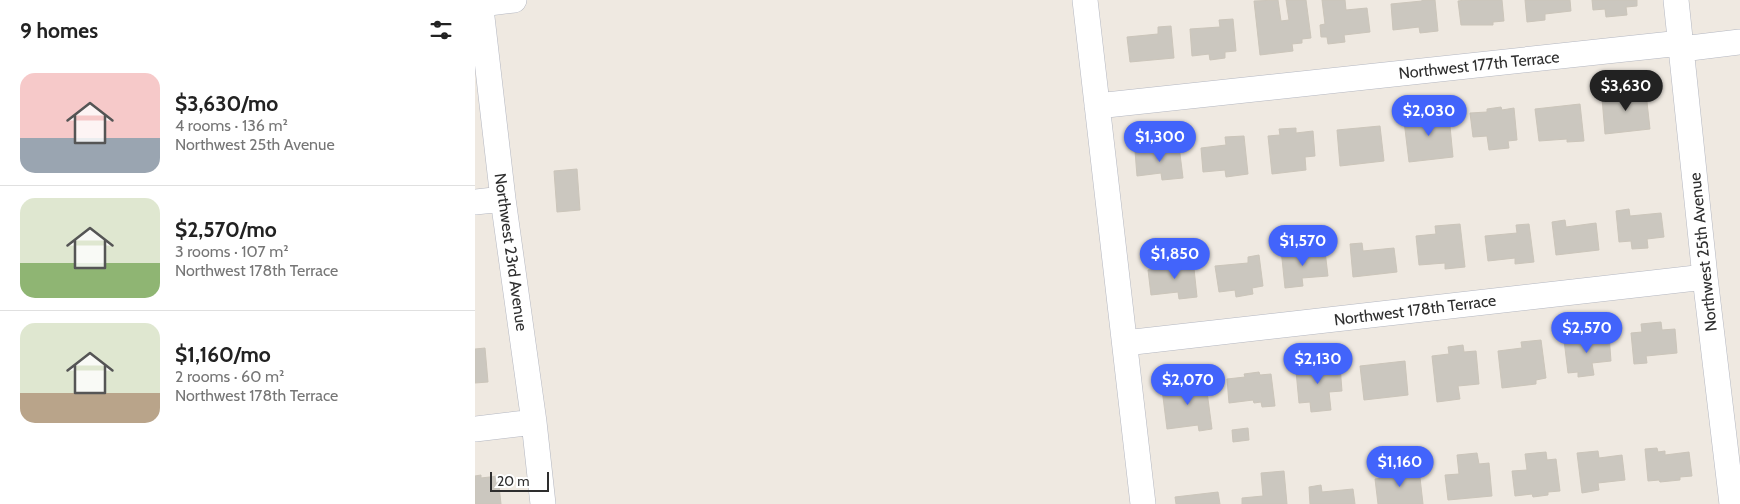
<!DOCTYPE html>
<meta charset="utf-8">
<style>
body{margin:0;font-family:Cabin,sans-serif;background:#f6f6f6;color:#222;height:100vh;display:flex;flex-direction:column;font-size:19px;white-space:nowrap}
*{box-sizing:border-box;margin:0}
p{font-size:16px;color:#767676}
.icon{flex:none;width:28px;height:28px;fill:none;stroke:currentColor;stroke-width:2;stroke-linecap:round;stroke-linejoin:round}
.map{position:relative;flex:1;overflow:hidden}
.drawer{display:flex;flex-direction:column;background:#fff;width:475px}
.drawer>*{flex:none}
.scale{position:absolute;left:15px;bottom:12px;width:59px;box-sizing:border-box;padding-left:5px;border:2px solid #2e2e2e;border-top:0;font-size:14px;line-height:18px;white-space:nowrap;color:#2e2e2e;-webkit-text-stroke:4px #fff;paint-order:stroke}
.price{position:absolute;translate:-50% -42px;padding:0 11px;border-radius:18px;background:#4264fb;color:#fff;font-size:16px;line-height:32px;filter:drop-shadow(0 1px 2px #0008)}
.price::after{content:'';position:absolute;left:50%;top:30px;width:15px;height:11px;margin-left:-8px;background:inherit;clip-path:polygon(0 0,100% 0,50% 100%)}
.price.active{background:#222;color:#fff}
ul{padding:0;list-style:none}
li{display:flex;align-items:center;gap:15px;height:125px;padding:0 20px}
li+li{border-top:1px solid #e0e0e0}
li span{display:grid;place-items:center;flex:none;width:140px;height:100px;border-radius:15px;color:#555}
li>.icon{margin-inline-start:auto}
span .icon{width:60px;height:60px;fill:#fffc;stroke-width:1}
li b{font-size:21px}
h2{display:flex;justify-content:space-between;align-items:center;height:60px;padding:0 20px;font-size:21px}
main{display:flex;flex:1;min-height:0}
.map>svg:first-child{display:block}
.building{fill:#cbc7bf;stroke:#cbc5ba}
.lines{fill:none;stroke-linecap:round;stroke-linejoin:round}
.minor-casing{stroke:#b4b7c1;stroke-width:26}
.minor{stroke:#fff;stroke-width:25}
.labels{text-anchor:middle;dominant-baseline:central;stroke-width:4;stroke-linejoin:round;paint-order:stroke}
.street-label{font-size:16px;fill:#2e2e2e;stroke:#fff}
</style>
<main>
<section class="drawer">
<h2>9 homes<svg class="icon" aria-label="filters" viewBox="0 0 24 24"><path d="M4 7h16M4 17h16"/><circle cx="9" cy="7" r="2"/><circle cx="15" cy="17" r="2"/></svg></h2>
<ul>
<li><span style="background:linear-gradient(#f6c9c9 65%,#9aa5b1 0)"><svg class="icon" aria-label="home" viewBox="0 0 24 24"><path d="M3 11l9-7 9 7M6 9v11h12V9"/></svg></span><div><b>$3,630/mo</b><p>4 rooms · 136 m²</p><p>Northwest 25th Avenue</p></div></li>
<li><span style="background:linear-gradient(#dfe7d0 65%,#8fb573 0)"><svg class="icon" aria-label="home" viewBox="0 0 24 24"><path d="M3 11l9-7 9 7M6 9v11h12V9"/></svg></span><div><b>$2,570/mo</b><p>3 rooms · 107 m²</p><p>Northwest 178th Terrace</p></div></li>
<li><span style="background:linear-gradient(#dfe7d0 70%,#b9a48a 0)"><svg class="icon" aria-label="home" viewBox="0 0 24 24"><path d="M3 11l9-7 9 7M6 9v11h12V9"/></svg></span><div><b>$1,160/mo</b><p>2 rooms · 60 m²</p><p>Northwest 178th Terrace</p></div></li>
</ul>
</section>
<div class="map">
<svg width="1265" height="504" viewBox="0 0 1265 504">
<rect width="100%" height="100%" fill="#efe9e1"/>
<path class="building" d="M803,0L806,21L814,20L811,0H831L836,38L827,39V43L817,44L818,51L785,55L779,1Z
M847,0H870L871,10L892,8L895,32L869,35L870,42L853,44L852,37H846L845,25L850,24Z
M947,0H960L963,31L945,33L944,27L918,30L916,4L947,1Z
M990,0H1027L1029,21L1018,22V25H986L983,1Z
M1050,0H1095L1096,11L1070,14V20L1052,22Z
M1117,0H1162V6L1151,7L1152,15L1131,17L1130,9L1118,10Z
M758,19L761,51L750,52V58L735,60L734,54L717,56L715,29L745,27L744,20Z
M696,26L699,58L655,62L652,37L683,34V27Z
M1157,88L1158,94L1171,93L1175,129L1130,134L1127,98L1138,97L1137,90Z
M1105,104L1109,141L1092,142V139L1064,141L1060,109Z
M1026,107L1027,110L1039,108L1042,140L1033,141L1034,148L1014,150L1012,136L998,137L995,113L1012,112V109Z
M961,110V117L974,116L978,157L934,162L929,121L941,119L940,113Z
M905,126L909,161L865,166L862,130Z
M821,128V133L838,131L840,156L830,157L831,170L797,174L793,136L805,135L804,129Z
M769,136L773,174L751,177L750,170L728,172L726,148L751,145L750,137Z
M704,146L708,178L687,180L686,173L662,176L660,151Z
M102,169L105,210L82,212L79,171Z
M1154,209L1155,216L1186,213L1189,237L1172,239L1173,248L1157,249L1156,241L1144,242L1141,211Z
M1090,220L1091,227L1121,223L1124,250L1081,255L1077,222Z
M985,224L990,267L970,269V263L944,265L941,236L961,234L960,226Z
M1054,224L1059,262L1040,264V258L1013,261L1010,236L1042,233L1041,225Z
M887,243L888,251L919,248L922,272L878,277L875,244Z
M818,248L819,254L850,251L853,276L827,278L828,286L810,288L806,249Z
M784,255L788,286L777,288L778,294L761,297L760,290L744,292L740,266L773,263V257Z
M718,259L722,297L704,299L703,292L676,295L673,270L705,266L704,260Z
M1186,322L1187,330L1200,329L1202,353L1171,356L1172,363L1159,364L1156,333L1167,332L1166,324Z
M1134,335L1136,361L1117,363L1119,375L1103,377V372L1093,373L1089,340Z
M1066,340L1071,378L1061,380V384L1027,388L1023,351L1047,348L1046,342Z
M988,345L989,352L1001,351L1004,384L983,386L985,399L962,402L957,356L974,354L973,347Z
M10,348L13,382L0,383V349Z
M852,361L853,368L865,366L867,391L854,392L856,410L836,412L835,402L824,403L821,371L832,370L831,363Z
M930,361L933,395L889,400L885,366Z
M784,372L785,375L796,374L800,406L787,407L786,402L779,403L778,400L754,403L752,379L770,377L769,374Z
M730,377L737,429L724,431L723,425L692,429L687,389L714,386L713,379Z
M773,428L774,440L758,442L757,430Z
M1182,448L1183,452L1190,451V455L1214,452L1217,476L1205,477V480L1185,482L1184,480L1173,481L1170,449Z
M1123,451L1124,458L1147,455L1150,480L1123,483L1124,490L1107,493L1102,453Z
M1071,452L1072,460L1081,459L1085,491L1073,492V495L1058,497L1057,494L1040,496L1037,471L1052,470L1050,454Z
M1002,453L1004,464L1014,463L1017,496L973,500L970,475L984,474L982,455Z
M944,469L948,504H903L900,479L910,478V474Z
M809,471L812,504H767V498L788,496L786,473Z
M6,475V478L23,476L26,504H0V476Z
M846,485L847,492L878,489L880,504H835L834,487Z
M743,492L745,504H701L700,497Z"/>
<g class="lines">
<g class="minor-casing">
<path id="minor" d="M5,0L28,199L59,422L68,504
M610,0L668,504
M1201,0L1230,277L1257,504
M6,4L39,0
M1207,49L1265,42
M622,106L1206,43
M0,202L28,199
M650,343L1230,277
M0,429L59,422"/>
</g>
<use href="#minor" class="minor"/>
</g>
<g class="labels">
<g class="street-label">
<text transform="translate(1004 65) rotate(-6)">Northwest 177th Terrace</text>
<text transform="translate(36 252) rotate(82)">Northwest 23rd Avenue</text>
<text transform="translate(1228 252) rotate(-96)">Northwest 25th Avenue</text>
<text transform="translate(940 310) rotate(-7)">Northwest 178th Terrace</text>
</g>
</g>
</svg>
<div class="scale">20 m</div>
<b class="price active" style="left:1151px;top:112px">$3,630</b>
<b class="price" style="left:954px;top:137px">$2,030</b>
<b class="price" style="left:685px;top:163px">$1,300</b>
<b class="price" style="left:828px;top:267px">$1,570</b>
<b class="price" style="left:700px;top:280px">$1,850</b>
<b class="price" style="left:1112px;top:354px">$2,570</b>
<b class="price" style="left:843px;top:385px">$2,130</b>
<b class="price" style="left:713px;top:406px">$2,070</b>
<b class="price" style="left:925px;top:488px">$1,160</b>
</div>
</main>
